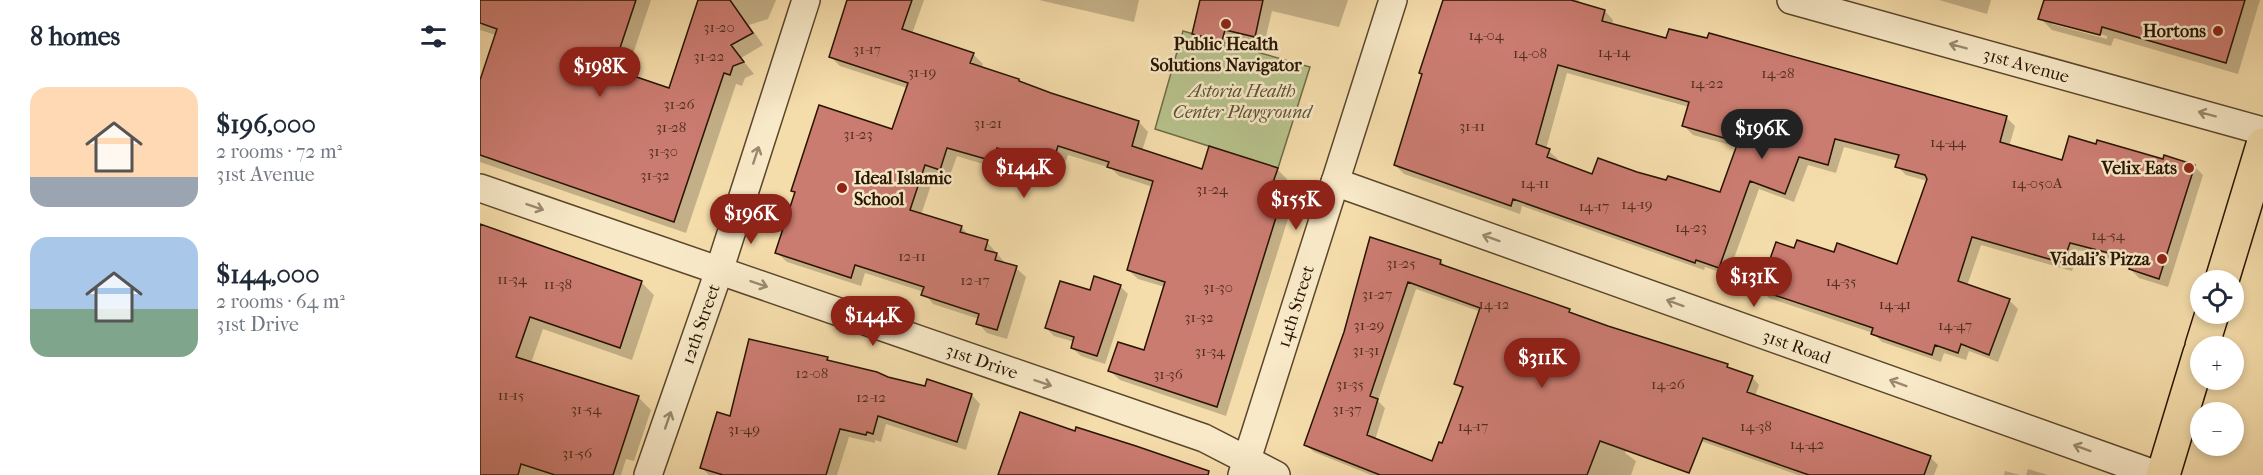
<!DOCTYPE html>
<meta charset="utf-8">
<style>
body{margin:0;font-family:"IM FELL French Canon",serif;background:#f2f2f3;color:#1f2937;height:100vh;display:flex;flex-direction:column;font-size:22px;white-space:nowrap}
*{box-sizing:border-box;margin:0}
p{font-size:20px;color:#747a83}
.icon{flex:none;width:33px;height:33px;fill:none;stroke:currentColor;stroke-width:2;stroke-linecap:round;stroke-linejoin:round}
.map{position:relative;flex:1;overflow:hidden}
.sheet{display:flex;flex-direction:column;background:#fff;width:480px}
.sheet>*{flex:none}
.buttons{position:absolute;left:1710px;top:270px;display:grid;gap:12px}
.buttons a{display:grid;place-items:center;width:54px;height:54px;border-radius:50%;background:#fff;box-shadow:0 3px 9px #0003;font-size:30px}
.price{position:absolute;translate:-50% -51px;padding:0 14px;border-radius:21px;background:#8f2418;color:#fff;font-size:20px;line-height:39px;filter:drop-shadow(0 2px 3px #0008)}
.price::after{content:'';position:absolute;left:50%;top:36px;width:18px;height:14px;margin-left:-9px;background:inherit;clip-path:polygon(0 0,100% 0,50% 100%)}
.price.active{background:#222;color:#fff}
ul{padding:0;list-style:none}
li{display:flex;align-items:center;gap:18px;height:150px;padding:0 30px}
li span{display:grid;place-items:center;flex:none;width:168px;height:120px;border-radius:18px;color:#555}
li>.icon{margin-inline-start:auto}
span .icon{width:72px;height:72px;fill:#fffc;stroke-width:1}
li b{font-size:26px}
h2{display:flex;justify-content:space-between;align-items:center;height:72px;padding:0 30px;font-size:26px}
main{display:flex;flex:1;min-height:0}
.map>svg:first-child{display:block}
.green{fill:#b7c28c;stroke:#6f6b47;stroke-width:1.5}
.shadow{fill:#0003;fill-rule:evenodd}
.building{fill:#cb7c71;stroke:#271402;stroke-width:1.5;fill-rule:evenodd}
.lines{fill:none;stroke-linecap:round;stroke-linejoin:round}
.street-casing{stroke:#5a462c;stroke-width:30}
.primary-casing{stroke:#271402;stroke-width:36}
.street{stroke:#f8e9c8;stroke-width:27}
.primary{stroke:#f5ddab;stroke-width:33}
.oneway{stroke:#9a896f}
.poi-dot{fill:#8f2418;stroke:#f8e9c8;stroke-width:2}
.labels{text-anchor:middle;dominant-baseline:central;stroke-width:5;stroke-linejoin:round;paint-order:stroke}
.number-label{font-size:15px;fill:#502e1e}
.poi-label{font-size:18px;font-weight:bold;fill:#271402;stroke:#f8e9c8;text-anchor:end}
.street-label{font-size:18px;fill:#271402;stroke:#f8e9c8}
.park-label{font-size:18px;font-style:italic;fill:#595132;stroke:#f8e9c8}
</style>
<main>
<section class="sheet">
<h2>8 homes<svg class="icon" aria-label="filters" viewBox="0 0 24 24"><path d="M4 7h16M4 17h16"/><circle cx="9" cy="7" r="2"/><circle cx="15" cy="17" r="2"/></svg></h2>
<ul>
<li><span style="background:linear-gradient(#ffd9b3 75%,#9aa5b1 0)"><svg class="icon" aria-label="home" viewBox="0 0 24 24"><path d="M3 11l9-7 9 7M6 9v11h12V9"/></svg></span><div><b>$196,000</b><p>2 rooms · 72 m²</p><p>31st Avenue</p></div></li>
<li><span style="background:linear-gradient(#a9c7e8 60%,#7fa58c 0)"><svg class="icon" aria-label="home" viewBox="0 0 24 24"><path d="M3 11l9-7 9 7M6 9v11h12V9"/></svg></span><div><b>$144,000</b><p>2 rooms · 64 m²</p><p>31st Drive</p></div></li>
</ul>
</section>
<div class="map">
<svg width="1783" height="475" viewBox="0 0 1783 475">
<rect width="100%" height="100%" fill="#f5ddab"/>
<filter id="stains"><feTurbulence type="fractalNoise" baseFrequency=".00333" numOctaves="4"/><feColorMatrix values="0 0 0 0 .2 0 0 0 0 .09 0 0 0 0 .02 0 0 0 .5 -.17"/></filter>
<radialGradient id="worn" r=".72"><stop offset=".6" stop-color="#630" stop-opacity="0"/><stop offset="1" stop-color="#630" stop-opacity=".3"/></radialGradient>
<path class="green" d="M703,31L830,67L798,168L675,129Z"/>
<path class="shadow" d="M0,0H171L146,75L190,90L219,0H296L288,19L269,25L283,45L261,58L274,74L265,78L262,86L256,84L206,233L0,162V84L16,35L0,30Z
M382,0H444L432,34L493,54L503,64L501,68L539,80L570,94L659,122L668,132L662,151L723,171L797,169L807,179L801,195L812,206L746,416L640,380L630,371L665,352L685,287L658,279L648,270L673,187L639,176L631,168L588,155L581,174L526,157L522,170L477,156L469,178L455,173L441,215L481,227L491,237L507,242L526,264L536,268L546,277L527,339L507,333L498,323L499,319L453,304L444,292L385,273L381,286L307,262L297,253L316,194L313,191L413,131L427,88L360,66L350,56Z
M559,0H659L654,22Z
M722,0H868L859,27L792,11L784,45L754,38L752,49L723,43L714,34Z
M964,0H1098L1103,5L1125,11L1133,20L1132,25L1187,40L1526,117L1535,126L1529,147L1583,162L1684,161L1714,166L1723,175L1688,287L1659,278L1650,269L1652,265L1599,250L1592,271L1501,245L1487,286L1529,300L1538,309L1518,362L1489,351L1486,360L1464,353L1461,362L1402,342L1393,333L1289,298L1281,289L1315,250L1355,254L1418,266L1447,181L1426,175L1417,166L1418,161L1364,147L1356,173L1328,165L1314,202L1279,189L1248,275L1225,267L1224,270L1042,206L1040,214L924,174L915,165ZM1087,73L1209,107L1204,126L1213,135L1258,147L1241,194L1156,173L1113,175L1077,162L1078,159L1066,149Z
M1459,0H1511L1507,14Z
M1565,0H1780L1758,74L1634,38L1631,46L1572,30L1560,18ZM1572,21L1627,36V39L1572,24Z
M0,226L161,282L174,295L152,360L63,329L51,363L158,397L171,410L154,461L146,459L141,475H0Z
M891,239L961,261L967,268L1089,310L1096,316L1127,328L1247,366L1252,370L1272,377L1279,385L1275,396L1450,457L1458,465L1454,475H1318L1158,419L1145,453L1156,461L1151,475H891L834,452L826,445L865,332ZM936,289L1001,312L976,383L983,390L963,445L953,463L895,440L905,408L898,401Z
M640,286L648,294L625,364L601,356L592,348L594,342L574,336L566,328L611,292Z
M347,358L351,362L408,379L492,395L500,404L486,450L406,424L401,442L395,440V443L369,437L357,475H229L222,468L251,418Z
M1548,469L1568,475H1546Z
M1525,471L1540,475H1524Z"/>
<path class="building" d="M0,0H156L133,69L189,88L218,0H250L273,33L251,45L264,62L253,66L250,75L244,73L194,222L0,155V80L17,29L0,23Z
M367,0H432L422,29L494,53L490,63L539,79V81L571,93L659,121L652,146L722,169L729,146L798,168L790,191L803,195L737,407L628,371L638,342L664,350L685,282L647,270L673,181L627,167L629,162L578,146L572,165L517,148L513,161L467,148L460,170L445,165L430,210L482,226L480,232L508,240L505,250L517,253L515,260L537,266L517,330L496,324L499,314L441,295L444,287L375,265L371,278L295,253L315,192L311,191L339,105L412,129L428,83L349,57Z
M720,0H783L775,37L745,30L742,41L712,34Z
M963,0H1091L1125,10L1122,21L1186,38L1189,29L1227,38L1229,33L1527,116L1520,142L1582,160L1589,136L1616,144L1617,140L1683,159L1684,155L1715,165L1679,279L1649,269L1652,259L1590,243L1583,263L1492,237L1478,281L1530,299L1509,355L1481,344L1478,353L1455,345L1452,355L1391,334L1393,328L1279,290L1296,242L1314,248L1317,240L1354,252L1357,243L1417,264L1447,179L1445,175L1415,167L1419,155L1355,139L1348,165L1319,157L1305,194L1270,181L1239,268L1216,260L1215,263L1033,199L1031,206L914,165L942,74L939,73ZM1078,65L1209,102L1202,126L1258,142L1240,192L1188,176L1186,180L1157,172L1118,158L1112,174L1067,157L1070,149L1056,144Z
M1564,0H1765L1746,63L1622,27L1620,35L1558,19Z
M0,224L162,281L140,348L50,317L36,357L159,396L133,475H75L41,464L38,475H0Z
M890,237L961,260L960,264L1090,309L1089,312L1128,326L1248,364L1247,367L1273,376L1267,392L1451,456L1444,475H1329L1223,438L1209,473L1120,441L1107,475H900L824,445L864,332ZM928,282L1000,308L974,384L983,387L962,443L959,442L952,461L887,435L898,399L890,396Z
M614,276L641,285L617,356L591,348L594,337L565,328L580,281L610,290Z
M269,339L348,357L347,360L397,372L408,377L445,386L447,379L492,394L477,442L398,416L393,434L387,432L386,435L360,429L346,475H243L220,468L237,412L250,416Z
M540,412L595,431L596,427L656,446L729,471L728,475H518Z"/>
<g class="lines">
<g class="street-casing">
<g id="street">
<path id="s1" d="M1311,0L1783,131"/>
<path id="s2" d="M855,182L1677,475"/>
<path id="s3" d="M0,188L724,438L796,475"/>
<path id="s4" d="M168,475L239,271L326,0"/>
<path id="s5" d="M762,475L913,0"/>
</g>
</g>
<g class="primary-casing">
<path id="primary" d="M1742,280L1783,145
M1722,346L1732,314
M1683,475L1720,353"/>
</g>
<use href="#street" class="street"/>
<use href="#primary" class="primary"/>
</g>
<defs><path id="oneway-shaft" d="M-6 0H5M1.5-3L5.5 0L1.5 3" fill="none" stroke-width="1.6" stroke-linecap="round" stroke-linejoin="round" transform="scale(1.5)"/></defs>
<g class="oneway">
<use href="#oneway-shaft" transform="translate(1478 46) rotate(-165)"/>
<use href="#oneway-shaft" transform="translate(1727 114) rotate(-165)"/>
<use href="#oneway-shaft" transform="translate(276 155) rotate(-72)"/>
<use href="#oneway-shaft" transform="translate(55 207) rotate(19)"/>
<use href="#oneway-shaft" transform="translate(1011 238) rotate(-160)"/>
<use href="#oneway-shaft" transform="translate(279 284) rotate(19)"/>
<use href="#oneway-shaft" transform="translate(1195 303) rotate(-160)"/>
<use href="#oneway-shaft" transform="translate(563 383) rotate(19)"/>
<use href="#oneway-shaft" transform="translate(1418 383) rotate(-160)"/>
<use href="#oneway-shaft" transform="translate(188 420) rotate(-71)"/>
<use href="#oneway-shaft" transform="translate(1602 448) rotate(-160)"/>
</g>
<g class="poi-dot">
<circle cx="746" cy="24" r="6"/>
<circle cx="1738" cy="31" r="6"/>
<circle cx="1709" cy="168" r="6"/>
<circle cx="362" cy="188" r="6"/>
<circle cx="1682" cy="259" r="6"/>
</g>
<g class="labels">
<g class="number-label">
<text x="239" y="27">31-20</text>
<text x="1006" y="35">14-04</text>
<text x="387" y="49">31-17</text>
<text x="1134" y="52">14-14</text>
<text x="1050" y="53">14-08</text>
<text x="229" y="56">31-22</text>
<text x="442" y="72">31-19</text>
<text x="1298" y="73">14-28</text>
<text x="1227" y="83">14-22</text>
<text x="199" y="104">31-26</text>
<text x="508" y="123">31-21</text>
<text x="992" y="126">31-11</text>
<text x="191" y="127">31-28</text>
<text x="378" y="134">31-23</text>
<text x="1468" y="142">14-44</text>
<text x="183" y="151">31-30</text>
<text x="175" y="175">31-32</text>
<text x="1055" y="183">14-11</text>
<text x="1557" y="183">14-050A</text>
<text x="732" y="189">31-24</text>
<text x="1157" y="204">14-19</text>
<text x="1114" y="206">14-17</text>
<text x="1211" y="227">14-23</text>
<text x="1628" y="235">14-54</text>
<text x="432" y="256">12-11</text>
<text x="921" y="263">31-25</text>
<text x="32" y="279">11-34</text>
<text x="495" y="280">12-17</text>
<text x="1361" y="281">14-35</text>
<text x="78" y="284">11-38</text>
<text x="738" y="287">31-30</text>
<text x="897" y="294">31-27</text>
<text x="1014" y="304">14-12</text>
<text x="1415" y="304">14-41</text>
<text x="719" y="317">31-32</text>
<text x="889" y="325">31-29</text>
<text x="1475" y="325">14-47</text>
<text x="886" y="350">31-31</text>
<text x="730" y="351">31-34</text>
<text x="332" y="373">12-08</text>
<text x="688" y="374">31-36</text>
<text x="870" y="384">31-35</text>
<text x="1188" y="384">14-26</text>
<text x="31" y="395">11-15</text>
<text x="391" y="397">12-12</text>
<text x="106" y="409">31-54</text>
<text x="867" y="409">31-37</text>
<text x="993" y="426">14-17</text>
<text x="1276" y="426">14-38</text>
<text x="264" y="429">31-49</text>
<text x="1327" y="444">14-42</text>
<text x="97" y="453">31-56</text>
</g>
<g class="poi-label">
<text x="1726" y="31">Hortons</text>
<text x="746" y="44" text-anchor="middle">Public Health<tspan x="746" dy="21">Solutions Navigator</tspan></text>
<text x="1697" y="168">Velix Eats</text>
<text x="374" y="178" text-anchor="start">Ideal Islamic<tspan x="374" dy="21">School</tspan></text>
<text x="1670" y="259">Vidali’s Pizza</text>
</g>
<g class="street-label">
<text stroke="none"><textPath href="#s1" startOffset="244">31st Avenue</textPath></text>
<text stroke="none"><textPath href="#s5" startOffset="177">14th Street</textPath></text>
<text stroke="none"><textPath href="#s4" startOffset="160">12th Street</textPath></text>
<text stroke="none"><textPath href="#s2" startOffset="490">31st Road</textPath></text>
<text stroke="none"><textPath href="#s3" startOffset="531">31st Drive</textPath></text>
</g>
<g class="park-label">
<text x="762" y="91">Astoria Health<tspan x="762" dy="21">Center Playground</tspan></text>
</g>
</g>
<rect width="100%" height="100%" filter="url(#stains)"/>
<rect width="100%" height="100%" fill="url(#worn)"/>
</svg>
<div class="buttons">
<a><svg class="icon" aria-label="locate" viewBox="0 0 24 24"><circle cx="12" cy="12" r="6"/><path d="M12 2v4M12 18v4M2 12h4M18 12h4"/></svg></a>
<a>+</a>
<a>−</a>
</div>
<b class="price" style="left:120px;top:98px">$198K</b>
<b class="price active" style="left:1282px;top:160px">$196K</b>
<b class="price" style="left:544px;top:199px">$144K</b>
<b class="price" style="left:816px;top:231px">$155K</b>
<b class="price" style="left:271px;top:245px">$196K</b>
<b class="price" style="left:1274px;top:308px">$131K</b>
<b class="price" style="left:393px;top:347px">$144K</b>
<b class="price" style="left:1062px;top:389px">$311K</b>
</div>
</main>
